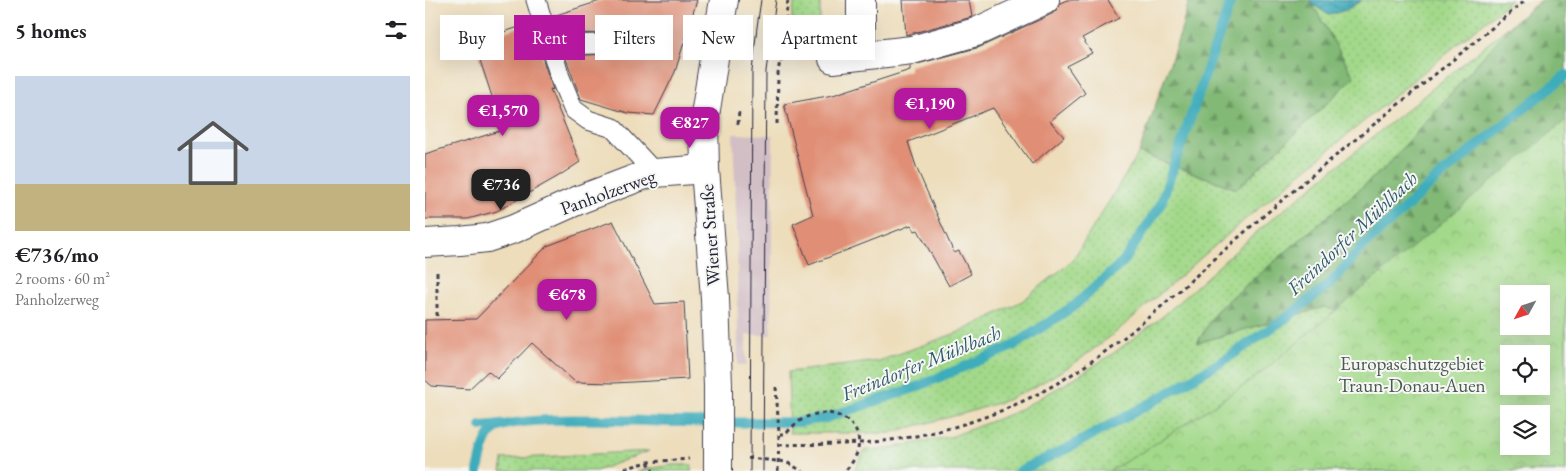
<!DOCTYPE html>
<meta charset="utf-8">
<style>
body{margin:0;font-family:"EB Garamond",serif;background:#f2f2f2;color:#202124;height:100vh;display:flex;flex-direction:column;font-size:19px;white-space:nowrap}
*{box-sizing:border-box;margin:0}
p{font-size:16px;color:#757577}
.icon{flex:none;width:28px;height:28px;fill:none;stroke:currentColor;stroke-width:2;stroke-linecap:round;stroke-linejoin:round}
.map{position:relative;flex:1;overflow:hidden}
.sheet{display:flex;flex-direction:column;background:#fff;width:425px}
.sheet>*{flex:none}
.top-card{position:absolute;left:15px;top:15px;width:475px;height:45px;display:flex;gap:10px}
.needle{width:32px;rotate:230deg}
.tools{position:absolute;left:1075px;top:285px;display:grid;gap:10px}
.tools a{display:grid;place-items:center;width:50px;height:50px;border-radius:0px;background:#fff;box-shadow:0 5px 20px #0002;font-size:25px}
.price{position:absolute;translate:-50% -42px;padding:0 11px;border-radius:10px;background:#b5179e;color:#fff;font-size:16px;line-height:32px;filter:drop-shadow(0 1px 2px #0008)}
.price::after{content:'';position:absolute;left:50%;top:30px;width:15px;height:11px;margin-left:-8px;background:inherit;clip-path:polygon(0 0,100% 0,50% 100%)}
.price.active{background:#222;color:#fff}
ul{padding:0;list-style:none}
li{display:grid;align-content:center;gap:10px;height:265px;padding:0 15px}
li+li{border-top:1px solid #e0e0e0}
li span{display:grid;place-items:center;height:155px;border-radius:0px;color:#555}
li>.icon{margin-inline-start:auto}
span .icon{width:90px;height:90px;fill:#fffc;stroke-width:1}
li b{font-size:21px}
h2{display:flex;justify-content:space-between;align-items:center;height:60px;padding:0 15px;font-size:21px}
.tag{padding:0 18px;border-radius:0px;background:#fff;box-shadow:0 5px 20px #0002;font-size:18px;line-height:45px}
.tag.active{background:#b5179e;color:#fff}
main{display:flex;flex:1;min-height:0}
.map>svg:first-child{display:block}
.railway{fill:#d2bec5}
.grass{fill:url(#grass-dots);stroke:#627e62}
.forest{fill:url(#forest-firs);stroke:#526e58;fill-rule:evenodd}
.park{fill:url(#park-crowns);stroke:#627e62;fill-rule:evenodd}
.water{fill:url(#water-waves);stroke:#30677b}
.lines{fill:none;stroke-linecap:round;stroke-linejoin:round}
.stream{stroke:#3eacbb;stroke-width:10}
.building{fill:#e08e74}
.lane-casing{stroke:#403e4e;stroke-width:21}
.street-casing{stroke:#403e4e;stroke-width:30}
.primary-casing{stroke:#403e4e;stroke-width:30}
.path{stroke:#403e4e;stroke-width:3;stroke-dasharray:4 4;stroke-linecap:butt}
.lane{stroke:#fff;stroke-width:19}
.street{stroke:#fff;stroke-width:28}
.primary{stroke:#fff;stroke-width:28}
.tram{stroke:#22223b;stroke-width:1}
.primary-bridge-casing{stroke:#403e4e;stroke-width:30;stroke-linecap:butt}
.path-bridge{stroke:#403e4e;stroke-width:3;stroke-dasharray:4 4;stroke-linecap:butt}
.primary-bridge{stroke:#fff;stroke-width:28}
.labels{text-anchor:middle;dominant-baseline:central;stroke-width:4;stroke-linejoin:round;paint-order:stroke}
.street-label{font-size:19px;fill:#22223b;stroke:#f6f6f2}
.park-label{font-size:19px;fill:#495953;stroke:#f6f6f2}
.water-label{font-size:20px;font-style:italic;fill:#2d596e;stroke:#f6f6f2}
</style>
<main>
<section class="sheet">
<h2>5 homes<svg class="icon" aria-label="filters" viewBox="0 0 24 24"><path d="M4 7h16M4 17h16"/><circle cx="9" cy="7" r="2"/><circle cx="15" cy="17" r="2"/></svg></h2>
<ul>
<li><span style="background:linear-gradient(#c9d6e8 70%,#c2b280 0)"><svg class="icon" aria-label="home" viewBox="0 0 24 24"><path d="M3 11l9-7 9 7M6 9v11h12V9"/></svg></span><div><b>€736/mo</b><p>2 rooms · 60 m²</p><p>Panholzerweg</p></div></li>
</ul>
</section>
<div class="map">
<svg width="1141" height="471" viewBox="0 0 1141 471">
<defs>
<pattern id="grass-dots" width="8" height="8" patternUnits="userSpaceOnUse" patternTransform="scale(1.25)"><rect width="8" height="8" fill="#a3d98a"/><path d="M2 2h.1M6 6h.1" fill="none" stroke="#8cba78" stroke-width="1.8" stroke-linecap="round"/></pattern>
<pattern id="forest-firs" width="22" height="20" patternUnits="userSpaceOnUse" patternTransform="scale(1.25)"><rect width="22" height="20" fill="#82b976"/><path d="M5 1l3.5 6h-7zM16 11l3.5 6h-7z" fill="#6a9662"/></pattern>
<pattern id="park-crowns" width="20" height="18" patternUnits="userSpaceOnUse" patternTransform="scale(1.25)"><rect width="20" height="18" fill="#a3d98a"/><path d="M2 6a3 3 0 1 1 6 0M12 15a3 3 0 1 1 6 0" fill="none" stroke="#8cba78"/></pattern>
<pattern id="water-waves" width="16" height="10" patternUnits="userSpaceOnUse" patternTransform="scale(1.25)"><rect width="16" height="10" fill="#3eacbb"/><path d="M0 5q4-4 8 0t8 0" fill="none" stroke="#348c99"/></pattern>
</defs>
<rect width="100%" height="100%" fill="#f6f6f2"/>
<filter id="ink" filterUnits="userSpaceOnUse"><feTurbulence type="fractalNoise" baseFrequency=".02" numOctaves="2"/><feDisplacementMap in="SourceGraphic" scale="10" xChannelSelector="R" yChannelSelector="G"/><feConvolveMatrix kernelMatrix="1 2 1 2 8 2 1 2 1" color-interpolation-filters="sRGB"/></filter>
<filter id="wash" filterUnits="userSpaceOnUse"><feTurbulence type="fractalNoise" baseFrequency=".0096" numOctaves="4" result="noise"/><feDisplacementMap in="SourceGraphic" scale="20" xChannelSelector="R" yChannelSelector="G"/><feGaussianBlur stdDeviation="1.12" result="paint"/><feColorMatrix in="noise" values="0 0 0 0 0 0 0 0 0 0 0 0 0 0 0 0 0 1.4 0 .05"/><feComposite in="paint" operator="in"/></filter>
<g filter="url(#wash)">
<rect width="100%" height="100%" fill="#edddbb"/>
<path class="railway" d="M308,134L348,135L346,335H321V366L313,365L312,231Z"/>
<path class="grass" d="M370,0H395V31L414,32L412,36L406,39L390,41L364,52L361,50Z
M937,0H1086L824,216L690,333L650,363L611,386L582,400L544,412L464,433H365L363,372L454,361L537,331L597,301L647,261L714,153L812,189L929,77L887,4L904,15L921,10Z
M1088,23L961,167L792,310L772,343L899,307L950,324L889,471H429L440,450H456L528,436L588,413L640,384L686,355L737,317L835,229Z
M224,451L171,471H76L78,459Z
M247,465H267L266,471H211Z"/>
<path class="forest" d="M764,0H885L929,77L812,189L714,153L756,31Z
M1116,0H1141V471H889L950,324L899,307L772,343L792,310L961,167L1088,23ZM1084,294H1116V326H1084ZM1084,354H1116V386H1084ZM1084,414H1116V446H1084Z"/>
<path class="park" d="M1141,120V471H684L722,449L827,380ZM1084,294H1116V326H1084ZM1084,354H1116V386H1084ZM1084,414H1116V446H1084Z"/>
<path class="water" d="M885,0H937L921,10L904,15L887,4Z"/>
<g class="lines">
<path class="stream" d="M56,426L77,424
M53,471C56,458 59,438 70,429C93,413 225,422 259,422C298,423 336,422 374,422L401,418L489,388L588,346L649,306L698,262L735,206L806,0
M594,471L645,447L726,403L804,357L861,318L906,283L938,246L975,213L1010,180L1141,75"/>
</g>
<g id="blocks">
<path class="building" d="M178,0H272L250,72L229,115L203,113L156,99L140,56L182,54L187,49L188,43L187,39L183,34L177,33L133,34L128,16Z
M478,0H544L547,17L481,35Z
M642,0H683L694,18L657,38L667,53L642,66L660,93L625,121L639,137L607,164L568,108L483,142L492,169L529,253L534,251L546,274L524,286L493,230L490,231L486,225L384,265L368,224L388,215L359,104L408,95L485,70V66L555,47L627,14L632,9L635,3Z
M106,23L128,90L125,89L155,162L132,177L72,211L43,219H0V154L78,130L49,42Z
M188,221L230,304L259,302L263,379L189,383L150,382L107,343L72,379L63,371L44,389L7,386L0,380V320L51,319L122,246Z"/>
</g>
</g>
<g filter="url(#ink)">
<use href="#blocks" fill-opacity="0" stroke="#403e4e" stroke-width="1"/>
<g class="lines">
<g class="lane-casing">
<path id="lane" d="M111,0L135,77L148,109L163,120L188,128L230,173
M124,45L177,44"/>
</g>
<g class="street-casing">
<path id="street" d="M436,56V0
M408,59L487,50L551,32L620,0
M0,243L35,241L62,238L89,229L156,199L220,175L230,173L280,169"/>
</g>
<g class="primary-casing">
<path id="primary" d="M293,386L290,298L280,169L279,122L290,52L299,0"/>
</g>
<path class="path" d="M355,61L379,52
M313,124L314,110
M352,124L353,74L363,0
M12,272V320
M351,387L354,434H361C397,387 462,428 420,471
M354,445C380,444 408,445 435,443C486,440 540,427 587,406C681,366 754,289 830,223C919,148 1011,74 1101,0
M323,458L361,462L377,471
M223,462L228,471
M192,471L223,462L264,459"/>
<use href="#lane" class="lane"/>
<use href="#street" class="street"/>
<use href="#primary" class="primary"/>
<path class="tram" d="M325,471L327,71L332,27L336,0
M338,471L341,71L351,0"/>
<g class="primary-bridge-casing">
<path id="primary-bridge" d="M293,471V386"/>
</g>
<path class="path-bridge" d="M353,471L354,434"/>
<use href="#primary-bridge" class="primary-bridge"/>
</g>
</g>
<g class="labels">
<g class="street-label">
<text transform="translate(183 192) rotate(-20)">Panholzerweg</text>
<text transform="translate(285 235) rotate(-94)">Wiener Straße</text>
</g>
<g class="park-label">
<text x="987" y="363">Europaschutzgebiet<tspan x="987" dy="22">Traun-Donau-Auen</tspan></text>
</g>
<g class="water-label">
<text transform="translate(927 233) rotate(-43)">Freindorfer Mühlbach</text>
<text transform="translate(496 363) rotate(-22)">Freindorfer Mühlbach</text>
</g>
</g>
</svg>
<div class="tools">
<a><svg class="needle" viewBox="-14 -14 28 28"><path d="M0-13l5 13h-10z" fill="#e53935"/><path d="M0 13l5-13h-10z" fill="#757577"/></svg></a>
<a><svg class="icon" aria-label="locate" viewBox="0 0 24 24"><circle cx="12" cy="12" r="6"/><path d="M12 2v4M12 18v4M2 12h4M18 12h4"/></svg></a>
<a><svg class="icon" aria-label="layers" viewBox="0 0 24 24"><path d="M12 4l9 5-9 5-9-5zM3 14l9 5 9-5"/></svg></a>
</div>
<b class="price" style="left:505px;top:130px">€1,190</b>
<b class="price" style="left:78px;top:137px">€1,570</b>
<b class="price" style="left:265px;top:149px">€827</b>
<b class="price active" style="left:76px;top:211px">€736</b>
<b class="price" style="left:142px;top:321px">€678</b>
<div class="top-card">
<a class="tag">Buy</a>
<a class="tag active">Rent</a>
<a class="tag">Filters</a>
<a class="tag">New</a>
<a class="tag">Apartment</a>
</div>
</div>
</main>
